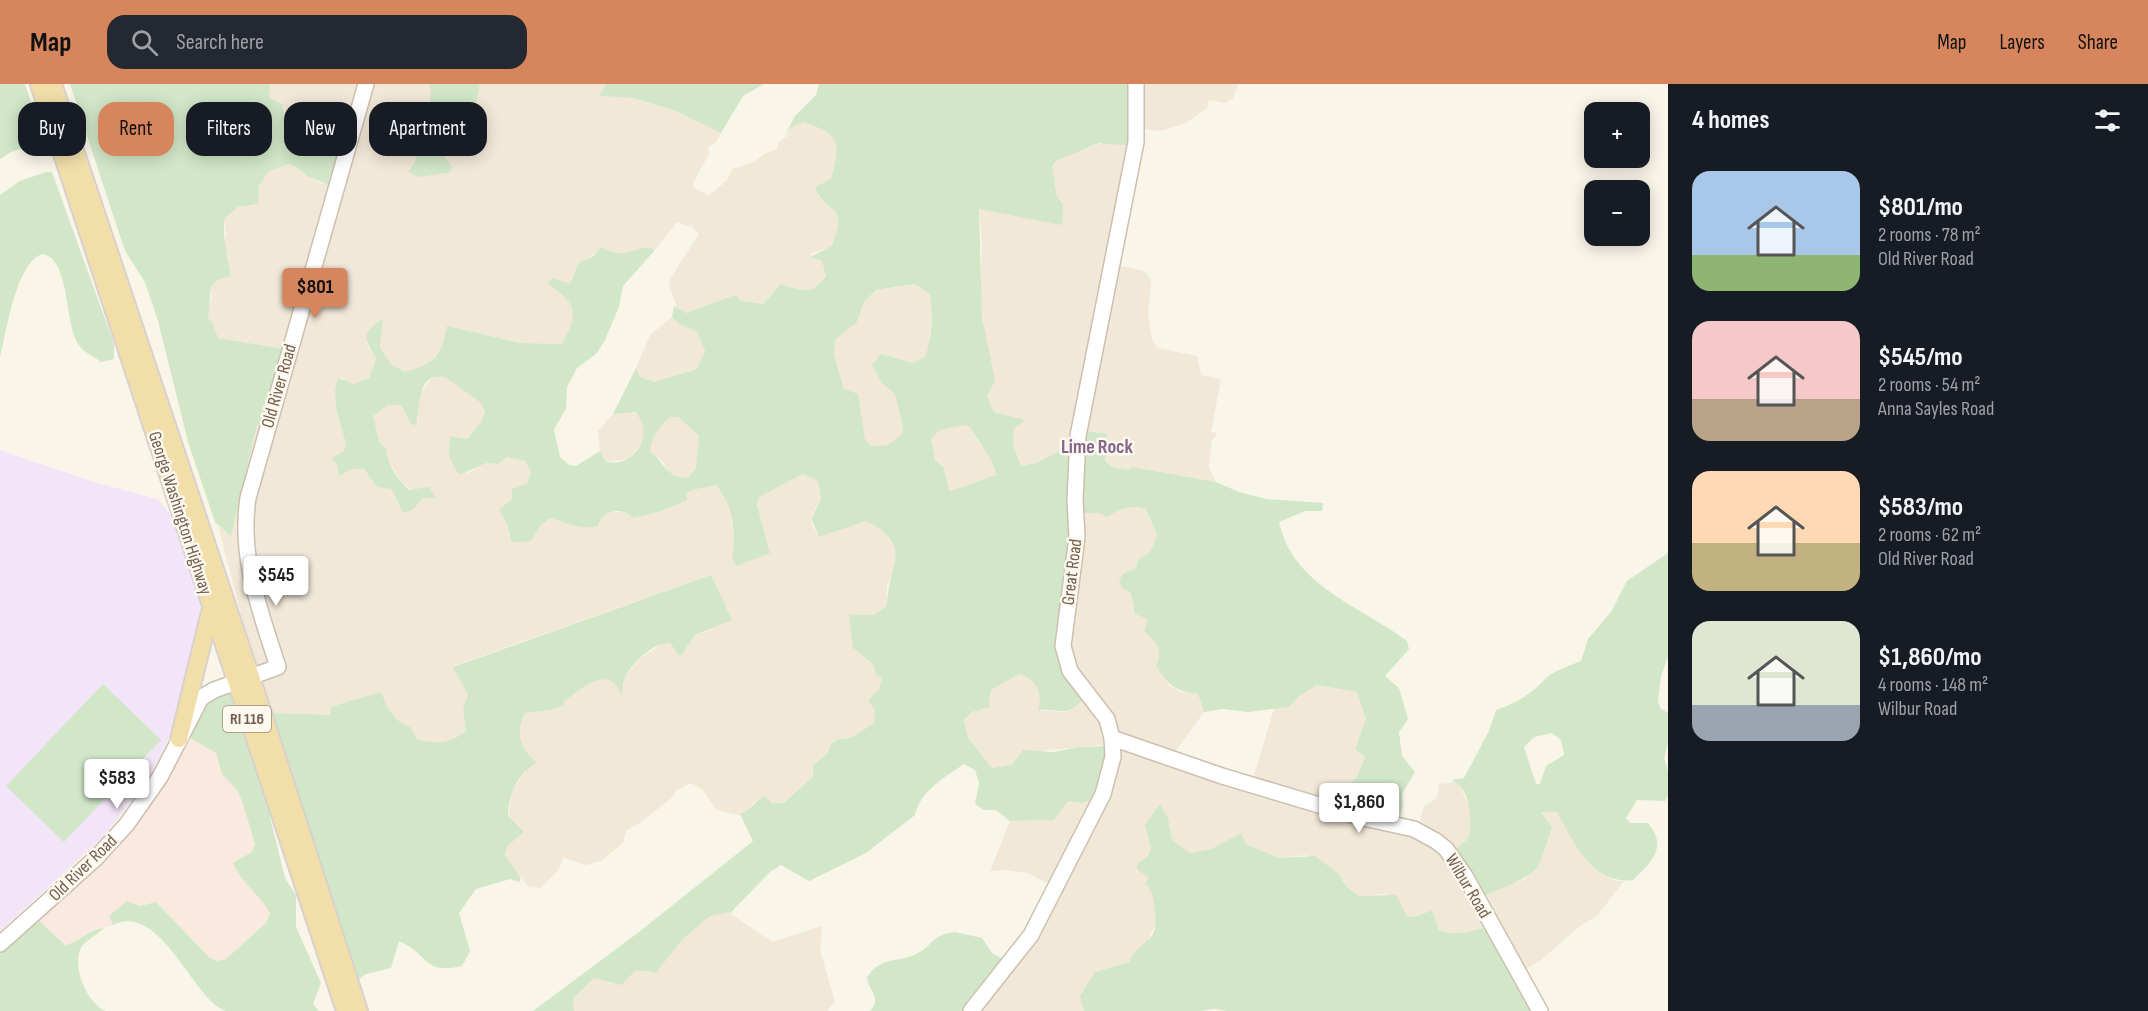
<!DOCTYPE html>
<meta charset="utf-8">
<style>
body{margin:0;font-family:"Sofia Sans Condensed",sans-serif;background:#242831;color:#f1f3f6;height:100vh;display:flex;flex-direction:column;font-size:22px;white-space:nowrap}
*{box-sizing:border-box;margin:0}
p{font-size:20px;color:#9ea1a6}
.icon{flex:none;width:33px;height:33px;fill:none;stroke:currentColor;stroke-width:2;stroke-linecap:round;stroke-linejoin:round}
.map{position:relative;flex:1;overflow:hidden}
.sheet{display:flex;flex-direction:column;background:#171b24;width:480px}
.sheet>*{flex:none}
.guide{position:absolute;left:18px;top:18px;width:570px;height:54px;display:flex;gap:12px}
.fabs{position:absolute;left:1584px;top:18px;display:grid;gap:12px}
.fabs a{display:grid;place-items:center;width:66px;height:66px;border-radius:12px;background:#171b24;box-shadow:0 3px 15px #0003;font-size:30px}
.price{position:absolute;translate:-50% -51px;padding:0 14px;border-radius:6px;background:#fff;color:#222;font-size:20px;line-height:39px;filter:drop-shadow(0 2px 3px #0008)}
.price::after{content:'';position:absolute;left:50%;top:36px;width:18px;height:14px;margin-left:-9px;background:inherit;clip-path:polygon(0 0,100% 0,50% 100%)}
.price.on{background:#d6855c;color:#111}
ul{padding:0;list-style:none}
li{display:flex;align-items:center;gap:18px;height:150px;padding:0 24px}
li span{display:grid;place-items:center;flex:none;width:168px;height:120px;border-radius:18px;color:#555}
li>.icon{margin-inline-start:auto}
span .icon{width:72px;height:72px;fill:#fffc;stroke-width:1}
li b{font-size:26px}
h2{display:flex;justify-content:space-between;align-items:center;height:72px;padding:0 24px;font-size:26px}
.pill{padding:0 21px;border-radius:18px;background:#171b24;box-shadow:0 3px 15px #0003;font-size:21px;line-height:54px}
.pill.on{background:#d6855c;color:#111}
header{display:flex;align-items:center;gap:36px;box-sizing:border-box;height:84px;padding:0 30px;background:#d6855c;color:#111}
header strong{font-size:28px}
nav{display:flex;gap:33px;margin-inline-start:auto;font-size:21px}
.search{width:420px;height:54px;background:#242831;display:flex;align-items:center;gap:15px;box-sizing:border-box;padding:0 21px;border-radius:18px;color:#9ea1a6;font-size:22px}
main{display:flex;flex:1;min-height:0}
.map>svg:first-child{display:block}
.residential{fill:#f1e8d8}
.commercial{fill:#f9e9de}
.education{fill:#f2e5f7}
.green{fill:#d1e7c8;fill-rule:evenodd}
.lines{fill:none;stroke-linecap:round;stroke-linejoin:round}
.secondary-casing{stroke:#cdbfae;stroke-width:18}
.primary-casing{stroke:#d8d2ce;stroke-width:20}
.secondary{stroke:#fff;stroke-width:15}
.primary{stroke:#f1dea9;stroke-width:16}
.labels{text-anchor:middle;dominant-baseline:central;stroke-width:5;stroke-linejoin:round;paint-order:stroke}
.shield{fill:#fdf9ef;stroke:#9c8d7f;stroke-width:1.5}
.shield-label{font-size:16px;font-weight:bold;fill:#725f4f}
.street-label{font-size:18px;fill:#725f4f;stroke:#fdf9ef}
.neighbourhood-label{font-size:20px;font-weight:bold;fill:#85678d;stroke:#fdf9ef}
</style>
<header>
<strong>Map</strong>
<div class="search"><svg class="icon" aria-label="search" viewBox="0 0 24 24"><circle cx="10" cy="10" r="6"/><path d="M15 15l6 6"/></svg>Search here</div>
<nav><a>Map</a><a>Layers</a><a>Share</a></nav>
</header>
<main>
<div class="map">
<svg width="1668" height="927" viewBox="0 0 1668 927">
<rect width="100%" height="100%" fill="#faf5e9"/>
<path class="residential" d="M270,0H429L432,17L426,33L417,44L419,61L413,82L418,93L449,89L453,83L440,69L439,56L448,39L473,34L480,0H606L599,12L634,14L676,27L721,49L716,58L708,63L709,70L693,99V103L709,112L728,95L732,85L754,78L766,69L777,65L778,59L787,52L790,44L803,38L819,43L834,52L838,59V69L831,96L816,103L818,112L832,122L839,134L840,142L832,163L813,169L810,173L822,177L826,191L814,205L800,206L781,200L763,220L741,217L735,211L686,229L678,226L669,201L670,195L699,150L692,143L677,138L655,166L648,163L625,171L599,168L579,178L570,200H548L567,213L572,221L575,237L563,260L520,259L447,243L443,262L428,281L405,288L392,281L380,264L383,236L366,259L376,275L369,294L354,300L339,294L335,306L336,324L346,360L344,367L352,385H364L377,403L392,404L402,421L414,425L423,414L401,397L387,375L386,365L380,359L373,332L388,321H401L411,340L418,336V313L431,295L439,292L445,293L481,319L485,328L481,338L467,355L451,352L466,390L487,379L498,380L507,373L525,377L531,390L527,400L512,415L506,437L512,459L531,457L541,441L550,434L599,435L606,429L628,427L686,410L692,406L716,401L725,411L731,432L734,461L732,474L770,469L757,419L759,413L803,390L818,397L821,415L811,431L812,441L819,453L866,437L885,446L893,458L897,482L887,502V522L874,531L850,530L853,564L873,580L876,591L882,594L875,639L851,654L839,655L828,669L813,681V693L782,719L754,718L746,728L739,731L723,728L715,724L703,706L691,699L675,707L674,712L637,741L626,746L623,759L601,777L586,781L563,774L559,785L541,804L528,802L505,772L511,708L529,683L536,678L525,668L520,657L518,642L525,629L551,626L596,595L607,594L619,603L621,610L623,595L640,575L663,559H670L680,573L695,551L711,546V491L453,582L468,611L463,624L466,647L455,656L436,661L417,655L410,643L399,639L390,629L353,617L330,623L332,631L322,633L266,629L218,441L231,451L257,341L284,265L218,254L213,239L208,234L207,226L212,214L211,203L217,196L231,191L223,161L226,153L225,134L238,123L258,120L259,102L269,87L289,80L295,82L307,92L324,100L333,43L317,46L291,42L285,35L282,20L268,13Z
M1138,0H1237V4L1233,14L1225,19L1209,16L1207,24L1186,39L1161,47L1140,45Z
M1106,58L1136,62L1115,181L1145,187L1151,196L1148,230L1152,256L1157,264L1197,272L1201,291L1221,295L1211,348L1217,349L1212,357L1209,384L1216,398L1133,383L1129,386L1112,383L1080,348L1063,365L1038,379L1021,382L1013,360L1014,344L1025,336L994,328L987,312L986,258L980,212L982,161L979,125L1062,140L1052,83L1058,76L1075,68Z
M916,200L930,210L932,223L929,263L925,273L913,279L881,271L890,302L895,310L903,346L901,351L888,361L871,362L865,355L857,315L844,305L834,271L835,256L857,238L864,218L876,206Z
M672,233L679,240L697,248L705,267L697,285L654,298L640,293L636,284L650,251Z
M630,327L641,333L645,351L643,359L628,375L606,378L600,367L598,347L613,330Z
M670,333H678L699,352L697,385L687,394H674L668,389L664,379L650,367V358L659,343Z
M965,341L971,344L977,356L991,372L996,391L951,407L949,406L944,384L935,376L931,355L940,346Z
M1139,422L1146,425L1157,451L1152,466L1147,472L1138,475L1136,484L1124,489L1122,504L1131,509L1136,527L1148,534L1144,547L1159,560L1169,601L1179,607L1198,610L1204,628L1172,672L1252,699L1274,624L1289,623L1298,613L1317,601L1358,608L1366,635L1355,665L1365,673L1357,693L1335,713L1418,747L1423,723L1437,714L1439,700L1456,698L1460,702L1470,725L1472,739L1470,754L1451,769L1480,814L1502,802L1524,796L1539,779L1543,763L1540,728H1557L1586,776L1600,789L1615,797H1624L1597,832L1580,842L1541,876L1519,889L1491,841L1470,849L1446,850L1439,846L1432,826L1415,833L1407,832L1385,810L1359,812L1347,803L1345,797L1306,771L1279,774L1246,760L1241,749L1211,765L1190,769L1172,756L1168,734L1160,720L1145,741L1151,765L1147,773L1149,794L1147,802L1152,807L1157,837L1146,860L1132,871L1129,878L1095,888L1082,916L1084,927H973L1057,804L1027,789L1007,786L990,787L1010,737L1054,736L1068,717L1082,719L1100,661L1020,669L1019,676L1012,681L992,684L968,654L964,636L972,628L990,623L989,613L992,605L1020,590L1030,593L1039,606L1041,615L1038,626L1065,628L1074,590L1070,557L1080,429H1099Z
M736,822L731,830L772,858L822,842L820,866L835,918L827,927H574L573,915L594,894L603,895L611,900L635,887H651L655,890L682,856L710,832L731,828Z"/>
<path class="commercial" d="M185,651L216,669L222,690L237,706L242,717L255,760L252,768L234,780L237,788L262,814L270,829L267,838L226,875L218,877L210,874L156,818L140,822L132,820L111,836L113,841L93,845L76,859L65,861L34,832L80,791Z"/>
<path class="education" d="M0,366L97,399L158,415L173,435L204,524L179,628L164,665L146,698L102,754L0,847Z"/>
<path class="green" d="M0,0H25L44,58L13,67L0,75Z
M70,0H270L269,13L282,20L285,35L291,42C312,45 331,43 351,48L337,104L307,92L295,82L289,80L269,87L259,102L258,120L238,123L225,134C222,151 227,175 231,192L217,196L211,203L208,234L213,239L218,254L284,265L262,327L265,339L257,341L231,452L215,438L188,358L158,237L145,198L125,167Z
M429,0H480L473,34L448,39C437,61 437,64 453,83L449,89L418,93L408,88C419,76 419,60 417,44C430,29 433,19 429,0Z
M606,0H764L743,12L721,49L676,27L634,14L599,12Z
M819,0H1138L1135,62L1099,59L1058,76L1052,82L1057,113L1063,120L1062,141L979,125L982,233L995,297L987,312L994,328L1026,336L1014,344L1013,360L1021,382L1037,379L1063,365L1083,347L1107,350L1105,376L1112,383L1129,386L1133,383L1216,398L1239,408L1266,415L1323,419L1322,427H1305L1279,438C1293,502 1359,521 1407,557L1409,565L1385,592L1399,604L1408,635L1399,648L1402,672L1415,688L1402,710L1403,720L1399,737L1332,723L1335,713L1357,693L1365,673L1355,665L1366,635L1357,608L1317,601L1298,613L1289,623L1248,628L1223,625L1204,628L1198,610C1173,606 1170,602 1156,582C1164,564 1157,559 1144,547L1148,535L1135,530L1131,509L1122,504L1119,496L1124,489L1136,484L1138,475C1151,471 1153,463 1157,451L1146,425C1133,420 1118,425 1107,433L1099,429H1080L1070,556L1072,588L1084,614C1066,635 1061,624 1038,626C1043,609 1037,596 1020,590L992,605L989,613L990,623L972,628L964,636L968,654L992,684L1012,681L1023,666L1054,668L1078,663L1113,662L1093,715L1082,719L1068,717L1054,736L1010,737L996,726H984L975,720L979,699L975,686L964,680C945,693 920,707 915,731L866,769L809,797L781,781L770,788L731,828L710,832L682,856L655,890L651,887H635L621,901L594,894L573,915L574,927H533L639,848L753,757L740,730C750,727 755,717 765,712L772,719H783L813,693V681L828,669L831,660L839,655L851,654L874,639L875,626L868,616L879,606L882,594L876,591L873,580L853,564L849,530L874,531L887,522C887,483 916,461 866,437L819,453L811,434L821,415L818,397L803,390L759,413L757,420L770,469L737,482L732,474C736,449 733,420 716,401L692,406L686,410L687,416L661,427L633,434C624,422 601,426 598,442C579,446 568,439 550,434L541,441L531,457L512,459L506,437L499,426L512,415V405L527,400L531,389L525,377L507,373L498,380L487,379L459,391L449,372L450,352L467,355L481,338L485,328L481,319L445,293C415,287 421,326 416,341L411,340L401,321H388L373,332L380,359L386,365C387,381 398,395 409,406L429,403L436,414H423L414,425L403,429L392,405L377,403L364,385H352L339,392L337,380L331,374L344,367L346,360L336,324L335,306L338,294L354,300L369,294L376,275C364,253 360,250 383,235L380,264L392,281L405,288C434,279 441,274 447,242L520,259L562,260C579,229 578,221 548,200L552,194L570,200L579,178L594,172L601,163C622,174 626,168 648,163L655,166L623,202L619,223L604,258L596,270L577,284L567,303L566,324L554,346L560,373L569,381L576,382L600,367L606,378C635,384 656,349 635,328L613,330L636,284L640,293L654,298L697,285L705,267L697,248L679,240L672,233L674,222L686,229L735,211L741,217L763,220L781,200L800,206L814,205L826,192L822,177L810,173L832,162C850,114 825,133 815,103L831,95C841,59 841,50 803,38L790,44L784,53L795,32L816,11ZM915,200L930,210C933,229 932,256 925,273L913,279L881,270L872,281L882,299L895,310L903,345L901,351L888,361L871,362L865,355L858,310L844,305L834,271L835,256L857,238L864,218L876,206ZM670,333H678L699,352L696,385L687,394C667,394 664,379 650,367C651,353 659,343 670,333ZM965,341L971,344C979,361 993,371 996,391L951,407L949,406L944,384L935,376L931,355L940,346Z
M46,88H52L114,260V275L101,278C95,273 83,268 79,261C64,241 71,176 43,170C16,177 7,247 0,273V111L20,97Z
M1668,469V573L1661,592L1658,617L1660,624L1668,629V658L1664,674L1668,687V712L1665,717L1637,716L1626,734L1630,739H1648C1668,763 1652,778 1633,796C1591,801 1574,758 1557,728H1541L1552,743C1547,755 1544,772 1537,783C1528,797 1496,805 1480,814L1451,769L1469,754C1472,736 1471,705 1452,696L1464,694L1489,647L1496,626C1517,619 1533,609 1546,594C1553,587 1572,581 1581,577L1588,555L1611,528L1627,497ZM1552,649L1561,656L1564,671L1546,682L1540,700H1536L1524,663L1534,653Z
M711,491L732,536L695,551L680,573L670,559C653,558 633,579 625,593C622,598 623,606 622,612C609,578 584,604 564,617V621L551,626L525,629C515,648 519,665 537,678C517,691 508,710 508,732L524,748L507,762L505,771L521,794L519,798L510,795L476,805L459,829L470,867L462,882C422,891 431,871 399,857L391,884L366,890L357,896L266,629L331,631L330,623L381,608C388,625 392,636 410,643L417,655C437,661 449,660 466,647L463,624L468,611L453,583Z
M103,600L161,656L64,758L6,702Z
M232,602L276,720L270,733L285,794L296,811V843L321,899L313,920L319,927C296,927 273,927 250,927C243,927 233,927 226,927C194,918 161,817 113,841L109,832L127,817L140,822L156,818L210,874L218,877L226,875L267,838L270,829C260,811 241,798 233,779L252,768L255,760L242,717L237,706L222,690L216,669L185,651L195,625Z
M1160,720L1168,734L1172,756L1190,769L1211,765L1241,749L1246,760L1279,774L1315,772L1339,790L1347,803L1359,812L1396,811L1407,832L1415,833L1432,826L1439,846C1455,853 1475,847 1491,841L1540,927H1227L1214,925L1201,927H1084L1080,912L1095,888L1129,878C1139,853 1162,863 1154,821C1153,812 1152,806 1145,800L1149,794L1137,785L1138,779L1147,773L1151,765L1145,741Z
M34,832L65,861C81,858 88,845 104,844C98,850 87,856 82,862C70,880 87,920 106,927H0V861Z
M955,848L982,854L992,869L1006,877L973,927H870C883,913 868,908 867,893C882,872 895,879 914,871C933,863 930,851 955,848Z"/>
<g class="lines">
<g class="secondary-casing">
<path id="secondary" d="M1112,654L1222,692L1359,733L1414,745L1436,757L1446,765L1465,792L1540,927
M0,860L96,774L127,740L160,693L201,614L214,606L278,583C260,526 239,474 248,414L366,0
M971,927L1031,851L1103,710L1113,673L1112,654L1107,635L1070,587L1063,562L1077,453L1075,415L1078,352L1136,58V0"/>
</g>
<g class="primary-casing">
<path id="primary" d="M39,0L345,927
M53,0L258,614L359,927
M179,655L210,528"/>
</g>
<use href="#secondary" class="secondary"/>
<use href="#primary" class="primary"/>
</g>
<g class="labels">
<rect class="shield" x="223" y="622" width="48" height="26" rx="4.5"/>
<g class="shield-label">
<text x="247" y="635">RI 116</text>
</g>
<g class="street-label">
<text transform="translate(279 302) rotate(-74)">Old River Road</text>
<text transform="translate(180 429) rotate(72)">George Washington Highway</text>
<text transform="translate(1072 488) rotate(-83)">Great Road</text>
<text transform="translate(83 784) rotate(-44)">Old River Road</text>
<text transform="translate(1468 802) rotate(59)">Wilbur Road</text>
</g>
<g class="neighbourhood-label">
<text x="1097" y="363">Lime Rock</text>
</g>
</g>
</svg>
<div class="fabs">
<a>+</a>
<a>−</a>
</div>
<b class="price on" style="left:315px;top:235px">$801</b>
<b class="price" style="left:276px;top:523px">$545</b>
<b class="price" style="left:117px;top:726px">$583</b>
<b class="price" style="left:1359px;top:750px">$1,860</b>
<div class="guide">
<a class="pill">Buy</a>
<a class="pill on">Rent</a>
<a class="pill">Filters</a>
<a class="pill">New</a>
<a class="pill">Apartment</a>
</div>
</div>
<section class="sheet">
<h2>4 homes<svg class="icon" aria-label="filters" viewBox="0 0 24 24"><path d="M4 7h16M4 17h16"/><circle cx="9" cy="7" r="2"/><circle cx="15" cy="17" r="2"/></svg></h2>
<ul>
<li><span style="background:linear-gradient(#a9c7e8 70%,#8fb573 0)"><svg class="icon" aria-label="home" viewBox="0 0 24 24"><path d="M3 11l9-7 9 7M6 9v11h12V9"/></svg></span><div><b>$801/mo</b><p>2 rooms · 78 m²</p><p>Old River Road</p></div></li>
<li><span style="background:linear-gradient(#f6c9c9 65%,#b9a48a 0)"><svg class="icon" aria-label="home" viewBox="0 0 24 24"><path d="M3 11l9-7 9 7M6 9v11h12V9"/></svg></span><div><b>$545/mo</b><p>2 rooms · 54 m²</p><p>Anna Sayles Road</p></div></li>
<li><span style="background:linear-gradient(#ffd9b3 60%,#c2b280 0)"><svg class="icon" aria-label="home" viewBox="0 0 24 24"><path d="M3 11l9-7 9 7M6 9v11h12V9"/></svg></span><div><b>$583/mo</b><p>2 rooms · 62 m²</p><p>Old River Road</p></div></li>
<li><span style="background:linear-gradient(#dfe7d0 70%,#9aa5b1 0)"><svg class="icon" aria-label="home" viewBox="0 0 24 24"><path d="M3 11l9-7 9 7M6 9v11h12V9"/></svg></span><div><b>$1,860/mo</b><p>4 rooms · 148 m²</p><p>Wilbur Road</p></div></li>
</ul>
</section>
</main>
